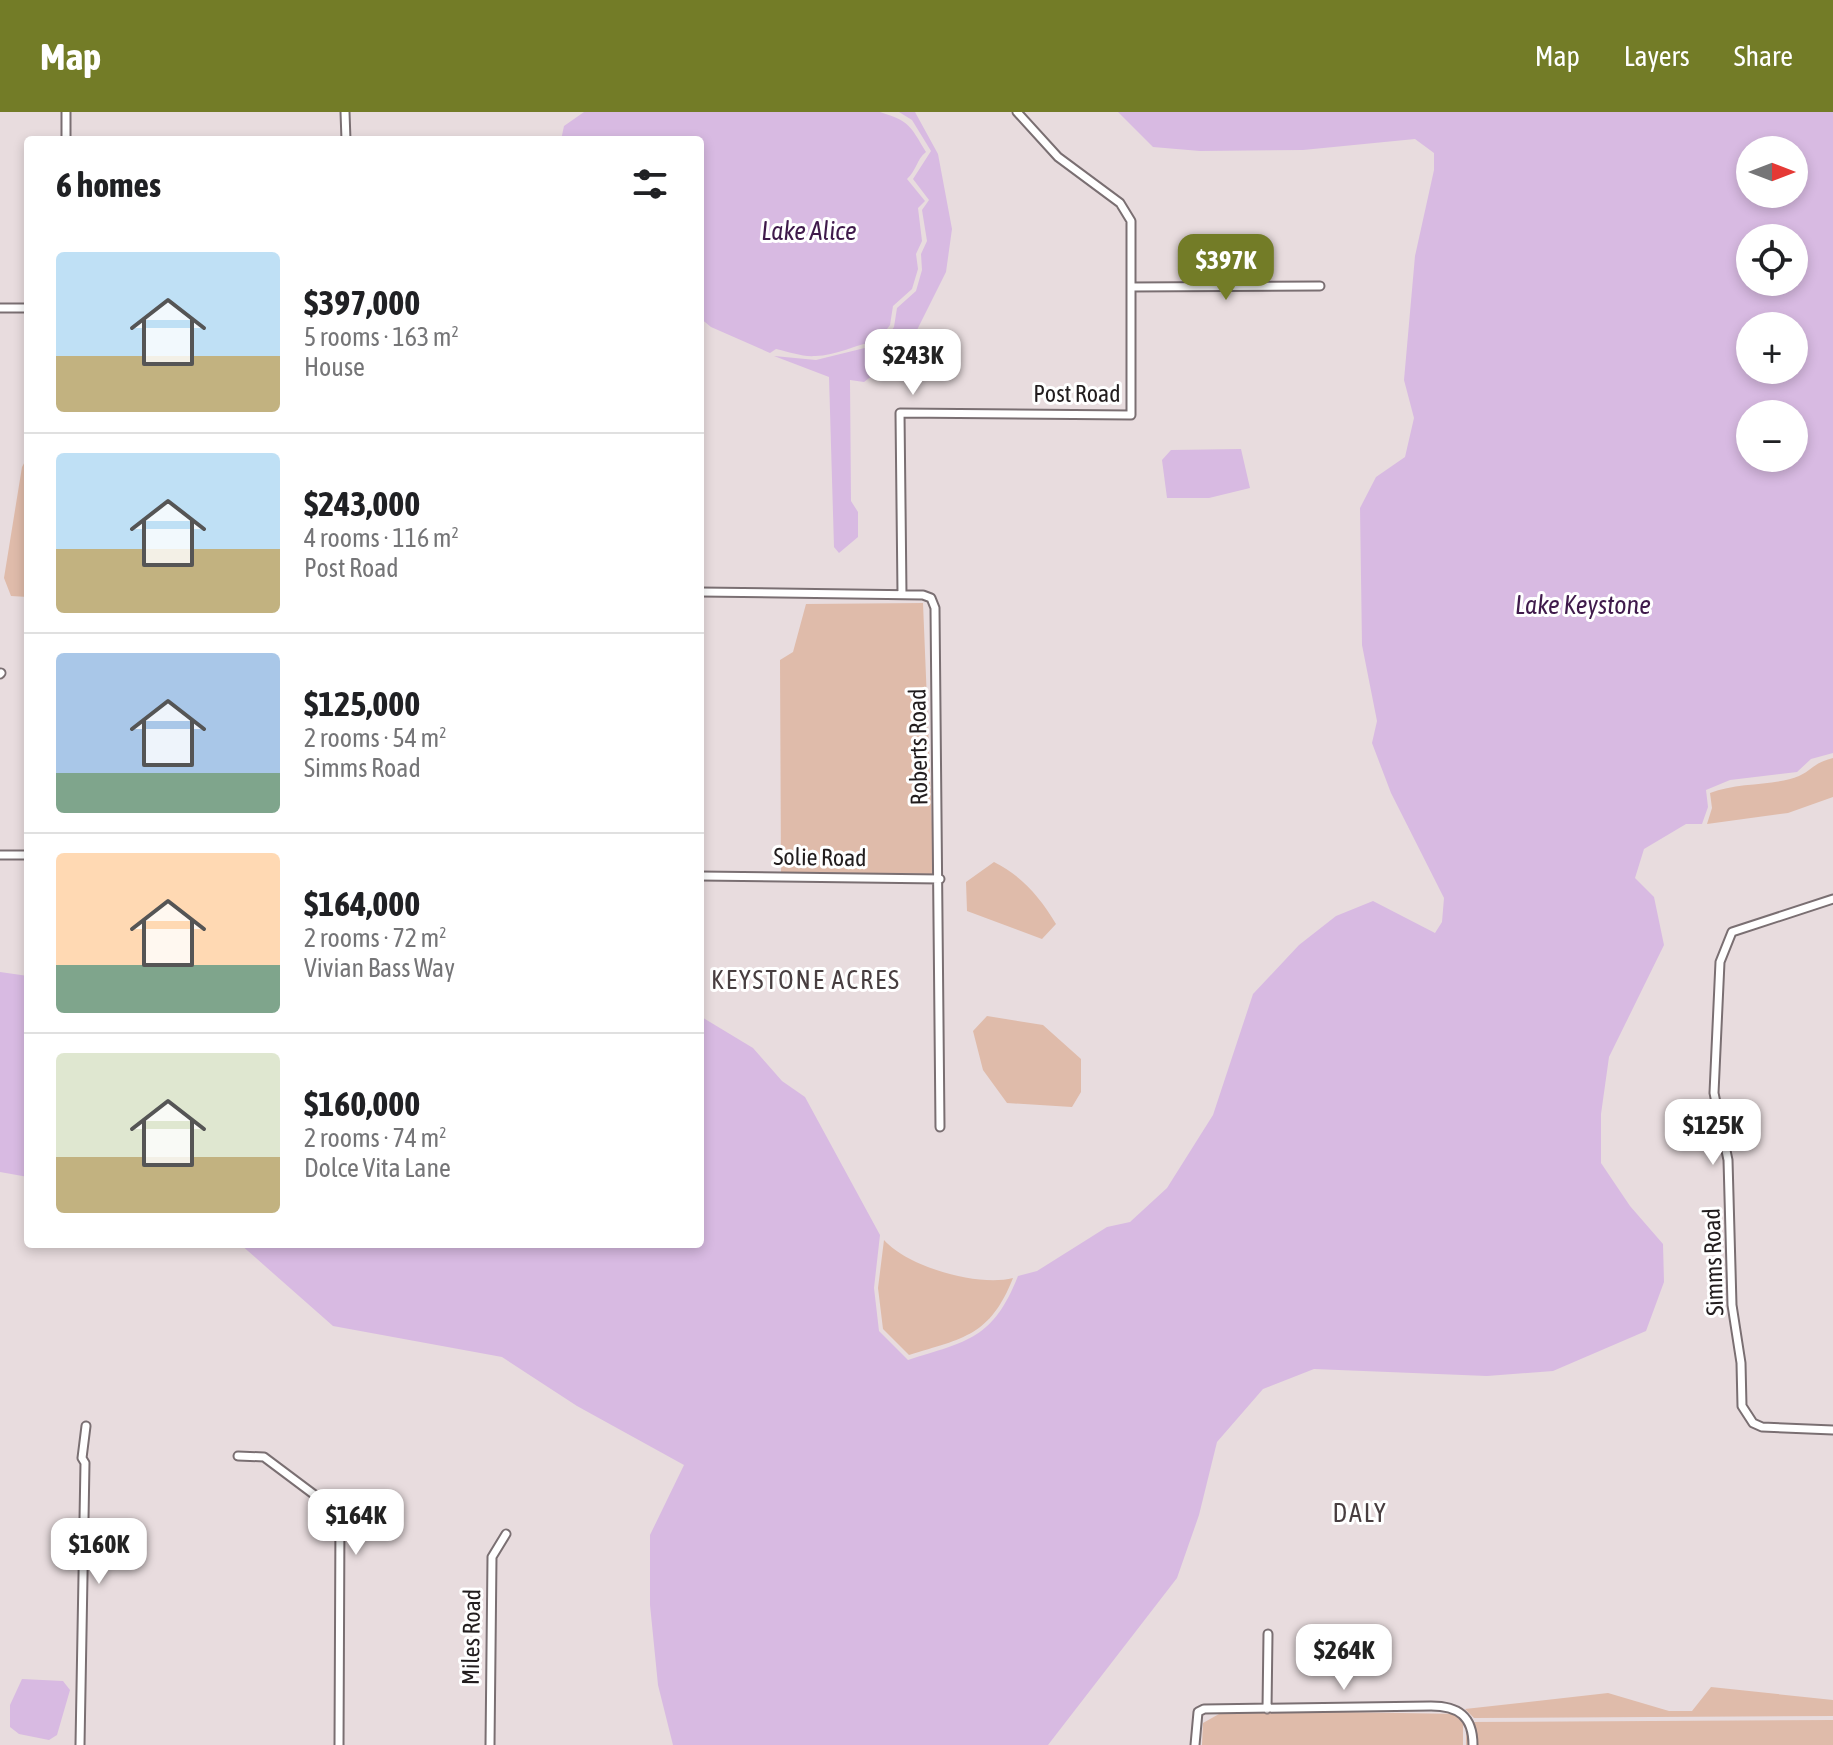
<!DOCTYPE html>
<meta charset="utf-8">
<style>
body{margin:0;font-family:"Asap Condensed",sans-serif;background:#f6f6f6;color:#202124;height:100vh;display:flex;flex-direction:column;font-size:30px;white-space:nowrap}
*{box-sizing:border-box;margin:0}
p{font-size:26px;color:#757577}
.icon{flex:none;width:44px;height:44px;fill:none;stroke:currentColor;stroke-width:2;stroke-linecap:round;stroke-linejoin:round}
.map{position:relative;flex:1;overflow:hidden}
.side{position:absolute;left:24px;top:24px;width:680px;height:1112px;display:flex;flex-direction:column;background:#fff;border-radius:8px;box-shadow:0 4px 12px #0003}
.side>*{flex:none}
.needle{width:52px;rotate:90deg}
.fabs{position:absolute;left:1736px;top:24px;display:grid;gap:16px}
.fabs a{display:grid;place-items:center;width:72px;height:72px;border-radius:50%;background:#fff;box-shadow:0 4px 12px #0003;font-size:40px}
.price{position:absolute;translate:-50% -68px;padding:0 18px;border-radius:16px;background:#fff;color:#222;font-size:26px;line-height:52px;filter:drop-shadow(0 2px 4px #0008)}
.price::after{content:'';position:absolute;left:50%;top:48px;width:24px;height:18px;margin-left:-12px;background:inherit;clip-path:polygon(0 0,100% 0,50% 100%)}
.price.active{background:#737c27;color:#fff}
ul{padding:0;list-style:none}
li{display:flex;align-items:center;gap:24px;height:200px;padding:0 32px}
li+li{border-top:2px solid #e0e0e0}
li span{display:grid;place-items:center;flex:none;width:224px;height:160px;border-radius:8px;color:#555}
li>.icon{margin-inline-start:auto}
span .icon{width:96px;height:96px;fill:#fffc;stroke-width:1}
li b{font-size:34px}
h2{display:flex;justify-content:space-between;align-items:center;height:96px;padding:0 32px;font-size:34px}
header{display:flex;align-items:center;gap:48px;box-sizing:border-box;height:112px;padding:0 40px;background:#737c27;color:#fff}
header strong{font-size:38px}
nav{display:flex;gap:44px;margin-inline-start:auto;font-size:28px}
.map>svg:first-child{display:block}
.green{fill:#dfbbaa}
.water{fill:#d8bae2;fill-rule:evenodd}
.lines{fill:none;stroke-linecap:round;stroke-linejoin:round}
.minor-casing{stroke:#7a6f72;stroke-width:11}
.minor{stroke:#fff;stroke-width:7}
.labels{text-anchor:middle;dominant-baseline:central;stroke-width:6;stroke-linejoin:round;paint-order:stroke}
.street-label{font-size:24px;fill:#221d1e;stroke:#fff}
.water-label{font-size:26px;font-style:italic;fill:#3f1a4b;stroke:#fff}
.neighbourhood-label{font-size:26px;letter-spacing:2px;fill:#483e40;stroke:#fff}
</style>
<header>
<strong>Map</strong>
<nav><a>Map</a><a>Layers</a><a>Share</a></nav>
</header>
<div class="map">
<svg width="1833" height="1633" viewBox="0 0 1833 1633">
<rect width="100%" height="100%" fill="#e8dcde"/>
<path class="green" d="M28,344V485L11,484L4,466L22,355Z
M923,491L934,762L781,760L780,548L793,540L806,492Z
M1833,646V685L1788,701L1707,712L1712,696L1710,681C1738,670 1777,674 1799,664C1814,657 1813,651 1833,646Z
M994,750C1022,764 1040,785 1056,812L1042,827L967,799L966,770Z
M987,904L1043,913L1081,947V980L1072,995L1007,991L983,958L973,919Z
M884,1128C908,1155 978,1175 1013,1166C990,1224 964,1226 909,1243L883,1217L878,1176Z
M1711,1575L1833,1588V1604L1474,1606L1465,1597L1608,1581L1669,1599H1692Z
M1274,1599L1463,1602V1633H1202L1203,1611L1219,1602Z
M1833,1608V1633H1466V1610Z"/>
<path class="water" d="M584,0H880C909,9 910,13 926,40C916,48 917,58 907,67L925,89L918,96L922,129L916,142L918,157L912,177L893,194L890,213L878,229C856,232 836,244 815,244C803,245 789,240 776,237L770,241L711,215L700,206V28H561L564,14Z
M899,0H915L938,42L952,117L946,160L908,236L864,270L850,268L851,389L858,400V425L839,441L834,435L829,265L774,244L816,248L881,232L894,215L897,196L916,179L922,158L921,142L927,129L922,98L929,88L913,67L931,39L912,8Z
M1118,0H1833V641L1811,647L1797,660L1730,668L1706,678L1708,695L1702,712H1686L1644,737L1635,766L1654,785L1664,833L1609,945L1601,1002V1051L1630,1094L1663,1132L1664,1170L1646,1219L1553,1259L1487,1264L1314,1257L1263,1277L1217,1330L1199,1403L1177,1466L1048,1633H673L658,1573L650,1493V1423L684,1353L577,1294L502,1245L333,1214L240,1132H700V904L753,936L782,969L805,985L880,1123L874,1176L879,1219L908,1248C968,1229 993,1227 1018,1164L1037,1159L1107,1115L1130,1110L1167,1076L1213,1003L1253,882L1299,833L1336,804L1373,789L1435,821L1442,810L1444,786L1391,681L1372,631L1377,609L1362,533L1360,396L1376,365L1405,345L1414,306L1404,268L1415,144L1434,58V41L1415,27L1303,38L1200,39L1153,35ZM1794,38V82H1750V38ZM1794,126V170H1750V126ZM1750,214H1794V258H1750ZM1794,302V346H1750V302Z
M1241,337L1250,376L1209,386H1167L1162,348L1171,338Z
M0,860L28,864V1065L0,1060Z
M22,1567L63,1569L70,1578L57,1623L49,1628L19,1622L10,1615V1593Z"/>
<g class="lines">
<g class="minor-casing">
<path id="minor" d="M345,0L346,28
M66,28V0
M1131,175L1320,174
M0,196H28
M700,480L923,483L931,486L935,496L940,1015
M902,482L900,301L1131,303V109L1120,91L1058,45L1017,0
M0,562L1,561
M0,743H28
M700,764L940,767
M1833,787L1732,820L1720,850L1714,981L1728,1048L1732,1193L1741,1251L1742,1294L1753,1311L1762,1315L1833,1318
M238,1344L264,1345L340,1402L339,1633
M1267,1597L1268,1522
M80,1633L85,1351L82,1346L86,1314
M490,1633L492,1445L506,1422
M1195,1633L1198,1600L1204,1597L1431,1594C1458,1594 1473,1604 1473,1633"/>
</g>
<use href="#minor" class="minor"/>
</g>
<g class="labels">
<g class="street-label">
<text x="1077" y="281">Post Road</text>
<text transform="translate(918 635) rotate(-91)">Roberts Road</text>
<text transform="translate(820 745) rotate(1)">Solie Road</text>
<text transform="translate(1713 1150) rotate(-92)">Simms Road</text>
<text transform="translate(471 1525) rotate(-89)">Miles Road</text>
</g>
<g class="water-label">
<text x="809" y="119">Lake Alice</text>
<text x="1583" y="493">Lake Keystone</text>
</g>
<g class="neighbourhood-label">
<text x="806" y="868">KEYSTONE ACRES</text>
<text x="1360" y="1401">DALY</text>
</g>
</g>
</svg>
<div class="fabs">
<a><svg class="needle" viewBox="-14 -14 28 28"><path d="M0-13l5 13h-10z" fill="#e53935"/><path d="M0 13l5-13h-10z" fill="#757577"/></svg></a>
<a><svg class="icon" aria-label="locate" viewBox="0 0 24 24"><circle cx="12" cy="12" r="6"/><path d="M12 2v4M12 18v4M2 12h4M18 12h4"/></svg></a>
<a>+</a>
<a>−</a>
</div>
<b class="price active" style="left:1226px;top:190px">$397K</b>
<b class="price" style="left:913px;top:285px">$243K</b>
<b class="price" style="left:1713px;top:1055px">$125K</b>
<b class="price" style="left:356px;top:1445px">$164K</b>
<b class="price" style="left:99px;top:1474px">$160K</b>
<b class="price" style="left:1344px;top:1580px">$264K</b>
<section class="side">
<h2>6 homes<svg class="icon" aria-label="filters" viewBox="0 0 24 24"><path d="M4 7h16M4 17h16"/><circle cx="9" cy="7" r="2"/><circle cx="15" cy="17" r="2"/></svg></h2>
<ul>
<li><span style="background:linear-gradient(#bfe0f5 65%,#c2b280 0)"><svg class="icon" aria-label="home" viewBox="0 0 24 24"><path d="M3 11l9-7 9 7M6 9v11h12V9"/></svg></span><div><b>$397,000</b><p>5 rooms · 163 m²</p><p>House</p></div></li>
<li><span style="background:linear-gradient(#bfe0f5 60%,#c2b280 0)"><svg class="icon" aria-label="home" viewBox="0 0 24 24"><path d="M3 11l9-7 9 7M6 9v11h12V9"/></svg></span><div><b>$243,000</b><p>4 rooms · 116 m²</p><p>Post Road</p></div></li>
<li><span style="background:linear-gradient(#a9c7e8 75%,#7fa58c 0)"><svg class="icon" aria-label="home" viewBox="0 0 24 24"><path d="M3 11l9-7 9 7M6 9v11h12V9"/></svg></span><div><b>$125,000</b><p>2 rooms · 54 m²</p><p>Simms Road</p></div></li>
<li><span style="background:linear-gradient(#ffd9b3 70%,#7fa58c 0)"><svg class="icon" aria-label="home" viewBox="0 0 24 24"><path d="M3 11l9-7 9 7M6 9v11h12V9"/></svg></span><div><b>$164,000</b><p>2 rooms · 72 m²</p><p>Vivian Bass Way</p></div></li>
<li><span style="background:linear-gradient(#dfe7d0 65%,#c2b280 0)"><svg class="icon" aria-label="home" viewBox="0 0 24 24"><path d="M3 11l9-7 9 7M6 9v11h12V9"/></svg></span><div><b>$160,000</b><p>2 rooms · 74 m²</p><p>Dolce Vita Lane</p></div></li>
</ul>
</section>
</div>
